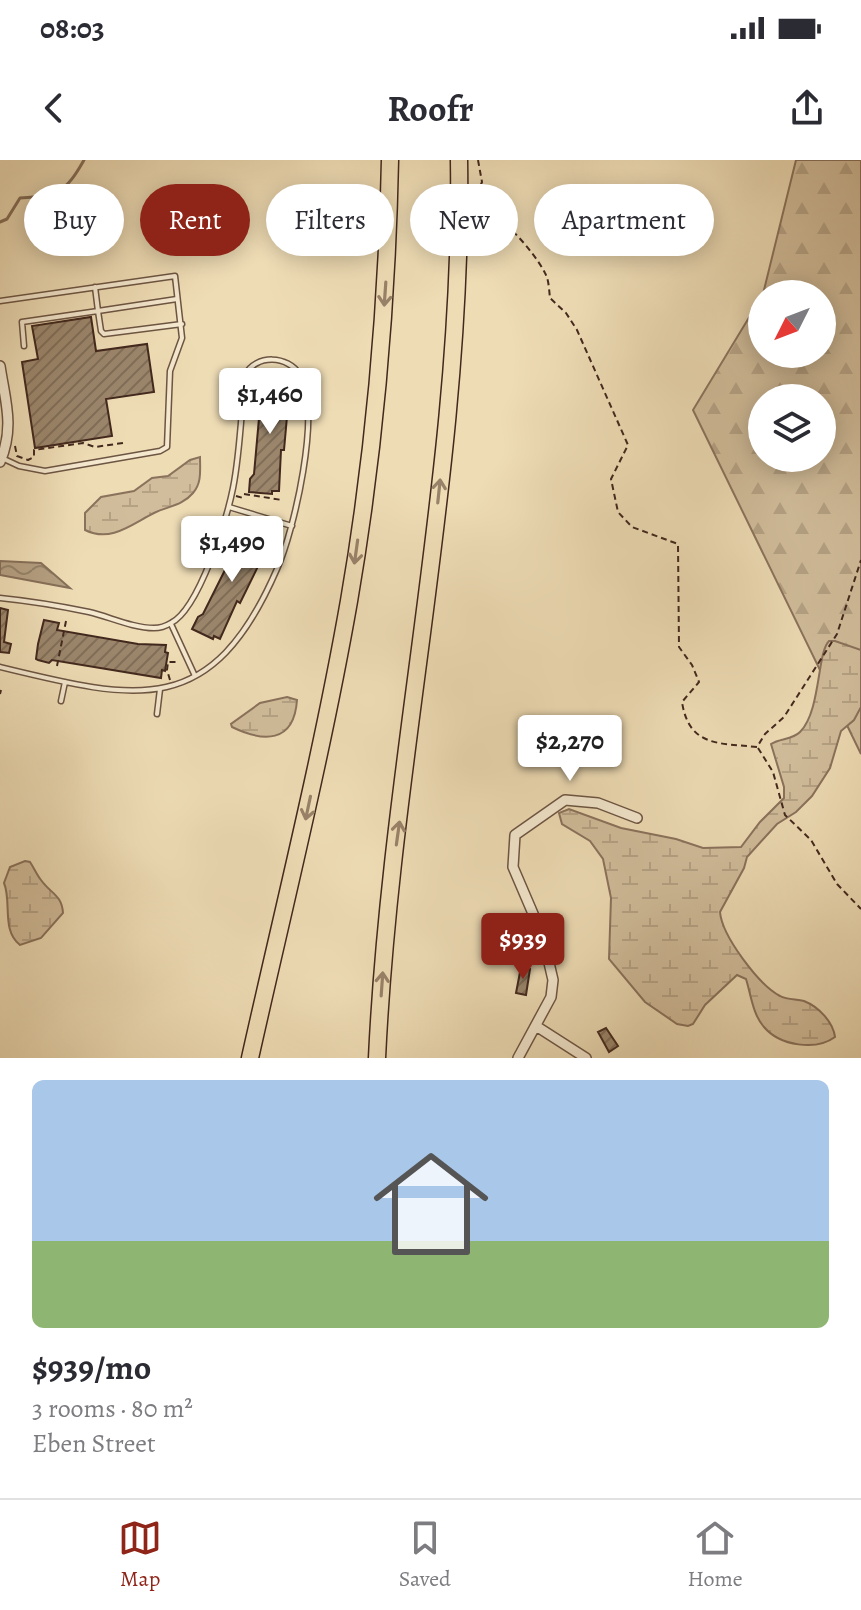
<!DOCTYPE html>
<meta charset="utf-8">
<style>
body{margin:0;font-family:Alegreya,serif;background:#f7f7f7;color:#2b2b33;height:100vh;display:flex;flex-direction:column;font-size:30px;white-space:nowrap}
*{box-sizing:border-box;margin:0}
p{font-size:26px;color:#7c7c81}
.icon{flex:none;width:44px;height:44px;fill:none;stroke:currentColor;stroke-width:2;stroke-linecap:round;stroke-linejoin:round}
.map{position:relative;height:898px;overflow:hidden}
.drawer{display:flex;flex-direction:column;background:#fff;flex:1}
.drawer>*{flex:none}
.hud{position:absolute;left:24px;top:24px;width:814px;height:72px;display:flex;gap:16px}
.needle{width:52px;rotate:228deg}
.controls{position:absolute;left:748px;top:120px;display:grid;gap:16px}
.controls a{display:grid;place-items:center;width:88px;height:88px;border-radius:50%;background:#fff;box-shadow:0 4px 20px #0003;font-size:40px}
.price{position:absolute;translate:-50% -68px;padding:0 18px;border-radius:8px;background:#fff;color:#222;font-size:26px;line-height:52px;filter:drop-shadow(0 2px 4px #0008)}
.price::after{content:'';position:absolute;left:50%;top:48px;width:24px;height:18px;margin-left:-12px;background:inherit;clip-path:polygon(0 0,100% 0,50% 100%)}
.price.active{background:#8f2418;color:#fff}
ul{padding:0;list-style:none}
li{display:grid;align-content:center;gap:16px;height:424px;padding:0 32px}
li+li{border-top:2px solid #e1e1e2}
li span{display:grid;place-items:center;height:248px;border-radius:12px;color:#555}
li>.icon{margin-inline-start:auto}
span .icon{width:144px;height:144px;fill:#fffc;stroke-width:1}
li b{font-size:34px}
.tag{padding:0 28px;border-radius:36px;background:#fff;box-shadow:0 4px 20px #0003;font-size:28px;line-height:72px}
.tag.active{background:#8f2418;color:#fff}
.status{display:flex;justify-content:space-between;align-items:center;height:56px;padding:0 40px;background:#fff;direction:ltr}
.status svg{height:22px;fill:currentColor}
header{display:flex;justify-content:space-between;align-items:center;height:104px;padding:0 32px;background:#fff;font-size:36px;font-weight:600}
.menu{display:flex;justify-content:space-around;align-items:center;height:112px;border-top:2px solid #e1e1e2;background:#fff;font-size:22px;color:#7c7c81}
.menu a{display:grid;justify-items:center;gap:4px}
.menu .active{color:#8f2418}
.map>svg:first-child{display:block}
.forest{fill:url(#forest-firs);stroke:#8a725c;stroke-width:2;fill-rule:evenodd}
.wetland{fill:url(#wetland-marsh);stroke:#8a725c;stroke-width:2}
.water{fill:url(#water-waves);stroke:#866f59;stroke-width:2}
.lines{fill:none;stroke-linecap:round;stroke-linejoin:round}
.stream{stroke:#866f59;stroke-width:3}
.building{fill:url(#building-hatch);stroke:#42281d;stroke-width:2}
.service-casing{stroke:#6d5543;stroke-width:7}
.minor-casing{stroke:#6d5543;stroke-width:12}
.motorway-casing{stroke:#42281d;stroke-width:19}
.path{stroke:#42281d;stroke-width:2;stroke-dasharray:6 4;stroke-linecap:butt}
.service{stroke:#f4e8cf;stroke-width:4}
.minor{stroke:#f4e8cf;stroke-width:9}
.motorway{stroke:#eedcb5;stroke-width:16}
.oneway{stroke:#988269}
</style>
<div class="status"><b>08:03</b><svg viewBox="0 0 49 12"><path d="M0 12V9h3v3zM5 12V6h3v6zM10 12V3h3v9zM15 12V0h3v12zM26 1h20v11H26zM47 4h2v5h-2z"/></svg></div>
<header><svg class="icon" aria-label="back" viewBox="0 0 24 24"><path d="M15 5l-7 7 7 7"/></svg>Roofr<svg class="icon" aria-label="share" viewBox="0 0 24 24"><path d="M12 15V3M7 8l5-5 5 5M5 13v7h14v-7"/></svg></header>
<div class="map">
<svg width="861" height="898" viewBox="0 0 861 898">
<defs>
<pattern id="forest-firs" width="22" height="20" patternUnits="userSpaceOnUse" patternTransform="scale(2)"><rect width="22" height="20" fill="#d1bd9b"/><path d="M5 1l3.5 6h-7zM16 11l3.5 6h-7z" fill="#b5a285"/></pattern>
<pattern id="wetland-marsh" width="20" height="14" patternUnits="userSpaceOnUse" patternTransform="scale(2)"><rect width="20" height="14" fill="#d1bd9b"/><path d="M1 5h8M5 5V1M11 12h8M15 12V8" fill="none" stroke="#b5a285"/></pattern>
<pattern id="water-waves" width="16" height="10" patternUnits="userSpaceOnUse" patternTransform="scale(2)"><rect width="16" height="10" fill="#b49f81"/><path d="M0 5q4-4 8 0t8 0" fill="none" stroke="#948269"/></pattern>
<pattern id="building-hatch" width="6" height="6" patternUnits="userSpaceOnUse" patternTransform="scale(2)"><rect width="6" height="6" fill="#9b866c"/><path d="M-1 1l2-2M0 6l6-6M5 7l2-2" fill="none" stroke="#806e58"/></pattern>
</defs>
<rect width="100%" height="100%" fill="#eedcb5"/>
<filter id="stains"><feTurbulence type="fractalNoise" baseFrequency=".0025" numOctaves="4"/><feColorMatrix values="0 0 0 0 .2 0 0 0 0 .09 0 0 0 0 .02 0 0 0 .5 -.17"/></filter>
<radialGradient id="worn" r=".72"><stop offset=".6" stop-color="#630" stop-opacity="0"/><stop offset="1" stop-color="#630" stop-opacity=".3"/></radialGradient>
<path class="forest" d="M796,0H861V594L693,250L762,136V194H822V134H763ZM762,238H822V298H762Z"/>
<path class="wetland" d="M200,297C200,310 202,323 193,333C182,346 168,346 154,353C132,364 111,383 85,370V353L101,337L134,331L152,318L168,316L190,300Z
M829,481H835L861,490V547L854,560L841,571L830,608L812,636L796,652L777,664L747,697L744,708L720,752C722,776 759,825 780,836C787,840 796,839 804,841C819,847 833,862 835,877C816,891 780,886 764,867C753,855 751,835 746,819L737,815L705,845L693,864L688,866L677,864L645,842L609,799L611,738L603,699L590,681L562,664L559,653L569,649L621,668L676,679L703,688L741,687L760,662L784,638V627L771,584C780,578 792,580 800,572C821,551 817,492 829,481Z
M287,537L297,540C294,584 263,582 232,567L231,564L260,543Z
M25,701L30,702C34,708 37,715 41,720C51,734 62,735 63,753L41,778L20,785C1,770 12,742 4,723L10,707Z"/>
<path class="water" d="M0,401L41,403L70,428L0,415Z"/>
<g class="lines">
<path class="stream" d="M0,62L7,59L20,38C58,36 66,32 84,0"/>
</g>
<path class="building" d="M91,157L96,191L147,184L154,232L106,239L112,276L35,288L22,202L38,199L32,166Z
M262,218L290,223L284,290H281L279,331H272V334L249,332L250,319L254,314L261,236L258,231L259,220Z
M242,368L270,382L240,443L237,441L220,479L214,476L213,479L192,469L198,457L203,454L238,384L237,378Z
M0,448L8,450L4,482L11,484L9,493L0,492Z
M44,460L59,463L57,470L138,484L166,485L165,492L168,493L165,511L162,510L161,518L52,500L49,503L38,500L36,499L38,484Z
M521,807L530,809L526,835L516,833Z
M606,868L618,886L609,892L598,872Z"/>
<g class="lines">
<g class="service-casing">
<path id="service" d="M177,139L98,151L101,171L104,174L182,164
M0,141L175,116L182,178L170,211L167,287L160,291L45,311L19,306L4,299
M24,186L22,162L98,151L95,127
M229,347L292,366
M0,438C30,441 60,446 89,452C110,457 133,468 154,468C160,468 166,466 171,463C199,449 227,358 233,328C238,303 240,276 242,250C243,240 240,223 245,215C256,194 288,195 300,215C322,251 294,371 277,409C212,559 139,541 0,507
M171,464L195,516
M61,541L65,522
M157,554L160,529"/>
</g>
<g class="minor-casing">
<path id="minor" d="M0,206C5,240 15,267 0,302
M536,866L586,898
M518,898L551,837L553,820L543,777L513,707L515,675L565,640L598,643L637,658"/>
</g>
<g class="motorway-casing">
<path id="motorway" d="M250,898C284,746 322,595 349,441C374,296 387,148 390,0
M377,898C391,598 464,301 459,0"/>
</g>
<path class="path" d="M478,0L482,22L476,36L478,44C500,54 534,91 545,113C549,120 549,130 550,138L566,153L577,170L628,285L611,319L618,352L632,367L678,384L679,487L692,505L699,522L682,542C689,587 719,583 757,587L765,574L784,557L837,474L861,400
M15,286L17,296L28,300L34,297V290L83,283L95,287L123,283
M244,334L282,340
M236,336L243,338
M57,506L66,461
M170,520L167,510L168,502H176
M0,534L1,530
M758,588L773,612L785,655L811,680L837,724L861,749"/>
<use href="#service" class="service"/>
<use href="#minor" class="minor"/>
<use href="#motorway" class="motorway"/>
</g>
<defs><path id="oneway-shaft" d="M-6 0H5M1.5-3L5.5 0L1.5 3" fill="none" stroke-width="1.6" stroke-linecap="round" stroke-linejoin="round" transform="scale(2)"/></defs>
<g class="oneway">
<use href="#oneway-shaft" transform="translate(385 134) rotate(94)"/>
<use href="#oneway-shaft" transform="translate(439 331) rotate(-84)"/>
<use href="#oneway-shaft" transform="translate(356 392) rotate(98)"/>
<use href="#oneway-shaft" transform="translate(308 648) rotate(102)"/>
<use href="#oneway-shaft" transform="translate(398 673) rotate(-82)"/>
<use href="#oneway-shaft" transform="translate(382 824) rotate(-86)"/>
</g>
<rect width="100%" height="100%" filter="url(#stains)"/>
<rect width="100%" height="100%" fill="url(#worn)"/>
</svg>
<div class="controls">
<a><svg class="needle" viewBox="-14 -14 28 28"><path d="M0-13l5 13h-10z" fill="#e53935"/><path d="M0 13l5-13h-10z" fill="#7c7c81"/></svg></a>
<a><svg class="icon" aria-label="layers" viewBox="0 0 24 24"><path d="M12 4l9 5-9 5-9-5zM3 14l9 5 9-5"/></svg></a>
</div>
<b class="price" style="left:270px;top:276px">$1,460</b>
<b class="price" style="left:232px;top:424px">$1,490</b>
<b class="price" style="left:570px;top:623px">$2,270</b>
<b class="price active" style="left:523px;top:821px">$939</b>
<div class="hud">
<a class="tag">Buy</a>
<a class="tag active">Rent</a>
<a class="tag">Filters</a>
<a class="tag">New</a>
<a class="tag">Apartment</a>
</div>
</div>
<section class="drawer">
<ul>
<li><span style="background:linear-gradient(#a9c7e8 65%,#8fb573 0)"><svg class="icon" aria-label="home" viewBox="0 0 24 24"><path d="M3 11l9-7 9 7M6 9v11h12V9"/></svg></span><div><b>$939/mo</b><p>3 rooms · 80 m²</p><p>Eben Street</p></div></li>
</ul>
</section>
<nav class="menu">
<a class="active"><svg class="icon" aria-label="map" viewBox="0 0 24 24"><path d="M3 6l6-2 6 2 6-2v14l-6 2-6-2-6 2zM9 4v14M15 6v14"/></svg>Map</a>
<a><svg class="icon" aria-label="saved" viewBox="0 0 24 24"><path d="M7 4h10v16l-5-4-5 4z"/></svg>Saved</a>
<a><svg class="icon" aria-label="home" viewBox="0 0 24 24"><path d="M3 11l9-7 9 7M6 9v11h12V9"/></svg>Home</a>
</nav>
